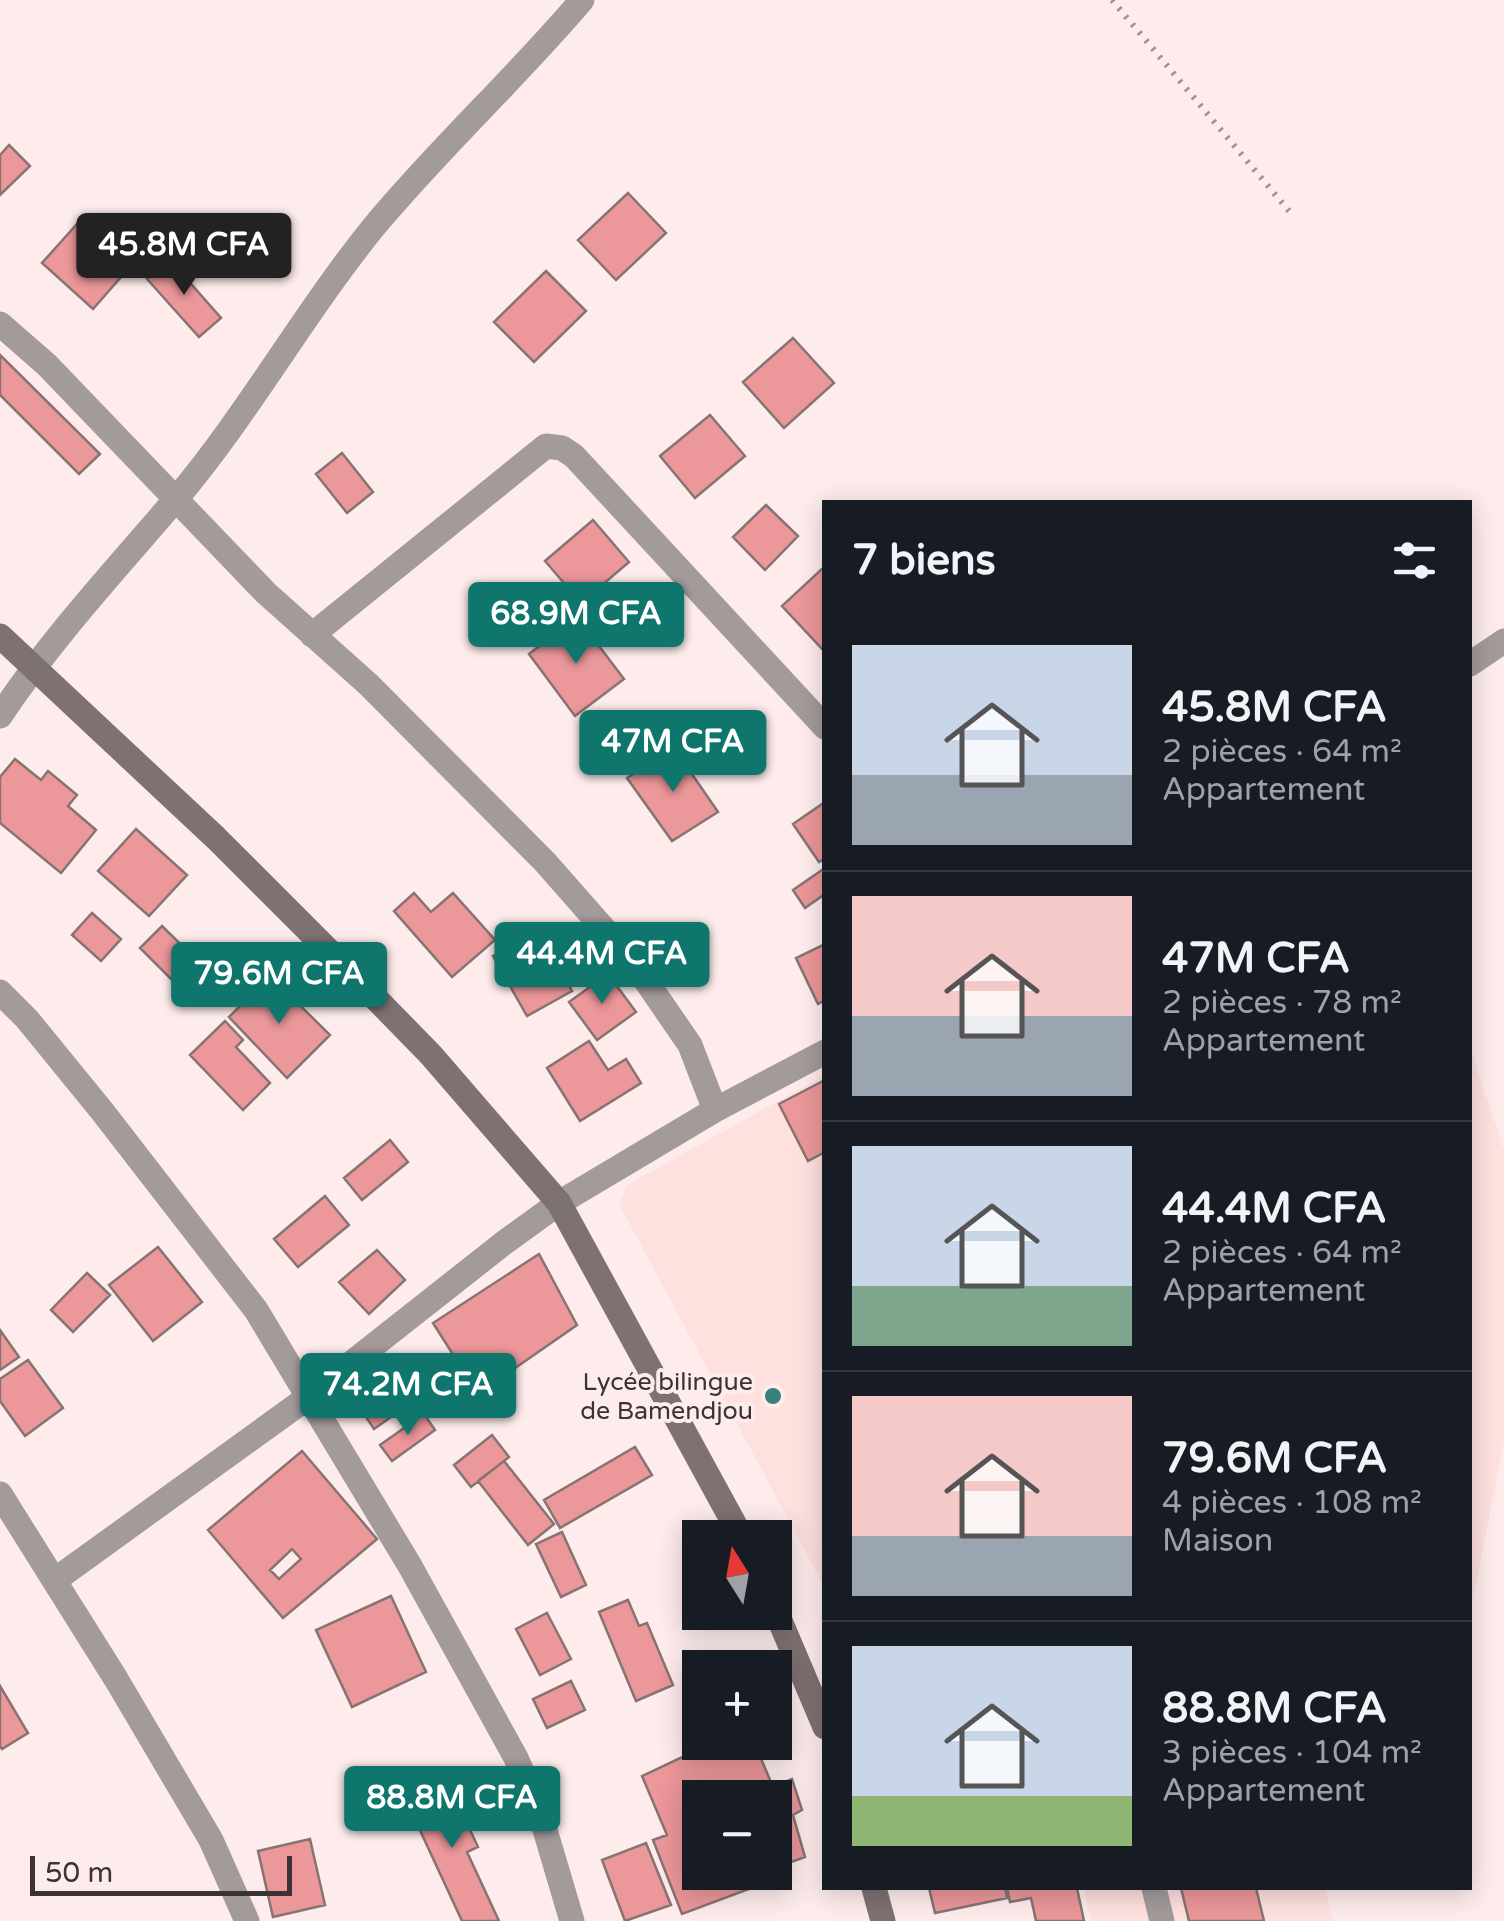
<!DOCTYPE html>
<html lang="fr">
<meta charset="utf-8">
<style>
body{margin:0;font-family:"Varela Round",sans-serif;background:#20242c;color:#f1f3f6;height:100vh;display:flex;flex-direction:column;font-size:38px;white-space:nowrap}
*{box-sizing:border-box;margin:0}
p{font-size:32px;color:#9ea1a6}
.icon{flex:none;width:55px;height:55px;fill:none;stroke:currentColor;stroke-width:2;stroke-linecap:round;stroke-linejoin:round}
.map{position:relative;flex:1;overflow:hidden}
.side{position:absolute;left:822px;top:500px;width:650px;height:1390px;display:flex;flex-direction:column;background:#171b24;border-radius:0px;box-shadow:0 5px 25px #0003}
.side>*{flex:none}
.needle{width:65px;rotate:349deg}
.controls{position:absolute;left:682px;top:1520px;display:grid;gap:20px}
.controls a{display:grid;place-items:center;width:110px;height:110px;border-radius:0px;background:#171b24;box-shadow:0 5px 25px #0003;font-size:50px}
.scale{position:absolute;left:30px;bottom:25px;width:262px;box-sizing:border-box;padding-left:10px;border:5px solid #3b3333;border-top:0;font-size:28px;line-height:35px;white-space:nowrap;color:#3b3333;-webkit-text-stroke:8px #feecec;paint-order:stroke}
.price{position:absolute;translate:-50% -85px;padding:0 22px;border-radius:10px;background:#0f766e;color:#fff;font-size:32px;line-height:65px;filter:drop-shadow(0 2px 5px #0008)}
.price::after{content:'';position:absolute;left:50%;top:60px;width:30px;height:22px;margin-left:-15px;background:inherit;clip-path:polygon(0 0,100% 0,50% 100%)}
.price.active{background:#222;color:#fff}
ul{padding:0;list-style:none}
li{display:flex;align-items:center;gap:30px;height:250px;padding:0 30px}
li+li{border-top:2px solid #363941}
li span{display:grid;place-items:center;flex:none;width:280px;height:200px;border-radius:0px;color:#555}
li>.icon{margin-inline-start:auto}
span .icon{width:120px;height:120px;fill:#fffc;stroke-width:1}
li b{font-size:42px}
h2{display:flex;justify-content:space-between;align-items:center;height:120px;padding:0 30px;font-size:42px}
.map>svg:first-child{display:block}
.built{fill:#fee0df}
.building{fill:#ec9799;stroke:#867473;stroke-width:2.5;fill-rule:evenodd}
.lines{fill:none;stroke-linecap:round;stroke-linejoin:round}
.path{stroke:#9e9191;stroke-width:6;stroke-dasharray:2.5 8;stroke-linecap:butt}
.minor{stroke:#a39a9a;stroke-width:25}
.secondary{stroke:#7e7171;stroke-width:25}
.poi-dot{fill:#38807a;stroke:#feecec;stroke-width:4}
.labels{text-anchor:middle;dominant-baseline:central;stroke-width:8;stroke-linejoin:round;paint-order:stroke}
.poi-label{font-size:25px;fill:#3b3333;stroke:#feecec;text-anchor:end}
</style>
<div class="map">
<svg width="1504" height="1921" viewBox="0 0 1504 1921">
<rect width="100%" height="100%" fill="#feecec"/>
<path class="built" d="M1470,1048L1504,1150V1442L1470,1615Z
M825,1075V1588L619,1204L627,1185Z
M1084,1888H1325L1333,1921H1091Z"/>
<path class="building" d="M9,145L30,166L0,195V155Z
M628,193L666,233L616,280L578,240Z
M77,224L128,269L93,309L42,263Z
M170,260L221,318L199,337L147,279Z
M546,271L586,311L534,362L494,322Z
M793,338L834,383L784,428L743,382Z
M0,355L100,454L79,474L0,395Z
M710,415L745,456L695,498L660,456Z
M342,453L373,492L347,513L316,474Z
M766,505L798,536L765,570L733,537Z
M593,520L629,562L581,603L545,561Z
M825,566V652L782,606Z
M577,617L624,679L575,716L529,654Z
M674,748L718,812L672,841L627,778Z
M15,759L41,780L48,771L77,795L68,806L96,830L61,873L0,823V777Z
M825,802V858L819,862L793,824Z
M136,829L187,875L149,916L98,871Z
M825,868V894L805,908L793,890Z
M414,893L431,912L453,893L495,940L452,977L394,911Z
M92,913L121,939L101,961L72,935Z
M162,926L211,974L189,997L140,948Z
M539,931L572,991L527,1016L493,956Z
M825,944V1000L818,1004L796,958Z
M608,974L636,1012L597,1040L569,1002Z
M270,976L330,1035L287,1078L229,1017Z
M225,1021L243,1040L236,1047L270,1083L243,1110L190,1055Z
M589,1041L608,1070L626,1059L641,1083L580,1121L547,1068Z
M825,1080V1152L808,1161L779,1104Z
M390,1140L408,1162L362,1200L344,1178Z
M325,1196L349,1225L298,1267L274,1239Z
M158,1247L202,1302L153,1341L109,1285Z
M377,1250L405,1280L369,1314L339,1282Z
M539,1254L577,1325L478,1394L433,1323Z
M87,1273L110,1295L73,1332L51,1310Z
M0,1330L19,1357L0,1370Z
M28,1360L63,1408L25,1436L0,1401V1379Z
M405,1384L415,1400L374,1429L364,1414Z
M424,1414L435,1430L392,1461L380,1445Z
M492,1435L509,1457L471,1487L454,1465Z
M635,1447L652,1475L560,1528L544,1500Z
M302,1451L377,1539L283,1618L208,1530ZM292,1549L301,1559L279,1579L270,1570Z
M504,1461L554,1524L528,1545L478,1481Z
M562,1532L586,1585L561,1597L536,1544Z
M391,1596L426,1672L352,1707L316,1630Z
M628,1600L639,1626L647,1623L673,1685L636,1701L599,1612Z
M547,1613L571,1659L540,1675L516,1629Z
M571,1681L585,1710L547,1728L533,1699Z
M0,1686L28,1733L2,1749L0,1746Z
M780,1712L785,1728L775,1733V1715Z
M714,1742H754L773,1787L792,1779L802,1810L793,1815L805,1857L775,1868V1798H700V1872H761L754,1875L757,1886L682,1914L653,1840L667,1835L642,1776Z
M447,1781L478,1847L467,1852L499,1921H462L406,1800Z
M310,1839L325,1905L273,1917L258,1851Z
M646,1843L671,1905L625,1921L602,1860Z
M929,1888H1005L1007,1898L935,1913Z
M1007,1888H1077L1084,1921H1036L1031,1898L1010,1902Z
M1181,1888H1256L1264,1921H1189Z"/>
<g class="lines">
<path class="path" d="M1112,0L1289,211"/>
<path class="minor" d="M0,324L47,365L266,593L368,684L545,862L633,962L690,1045L715,1110
M312,635L546,446L562,448L574,456L825,727
M1470,664L1504,641
M0,716C52,638 115,570 176,499C248,414 302,316 372,229C438,149 515,79 582,0
M0,992L27,1019L102,1111L256,1310L410,1566L516,1758L540,1813L572,1921
M0,1494L116,1679L211,1840L247,1921
M55,1580L307,1398L505,1242L559,1203L715,1110L825,1052
M1154,1888L1162,1921"/>
<path class="secondary" d="M0,636L216,838L349,971L431,1055L559,1203L742,1538
M775,1609L825,1727
M874,1888L883,1921"/>
</g>
<circle class="poi-dot" cx="773" cy="1396" r="10"/>
<g class="labels">
<g class="poi-label">
<text x="753" y="1382">Lycée bilingue<tspan x="753" dy="29">de Bamendjou</tspan></text>
</g>
</g>
</svg>
<div class="controls">
<a><svg class="needle" viewBox="-14 -14 28 28"><path d="M0-13l5 13h-10z" fill="#e53935"/><path d="M0 13l5-13h-10z" fill="#9ea1a6"/></svg></a>
<a>+</a>
<a>−</a>
</div>
<div class="scale">50 m</div>
<b class="price active" style="left:184px;top:298px">45.8M CFA</b>
<b class="price" style="left:576px;top:667px">68.9M CFA</b>
<b class="price" style="left:673px;top:795px">47M CFA</b>
<b class="price" style="left:602px;top:1007px">44.4M CFA</b>
<b class="price" style="left:279px;top:1027px">79.6M CFA</b>
<b class="price" style="left:408px;top:1438px">74.2M CFA</b>
<b class="price" style="left:452px;top:1851px">88.8M CFA</b>
<section class="side">
<h2>7 biens<svg class="icon" aria-label="filters" viewBox="0 0 24 24"><path d="M4 7h16M4 17h16"/><circle cx="9" cy="7" r="2"/><circle cx="15" cy="17" r="2"/></svg></h2>
<ul>
<li><span style="background:linear-gradient(#c9d6e8 65%,#9aa5b1 0)"><svg class="icon" aria-label="home" viewBox="0 0 24 24"><path d="M3 11l9-7 9 7M6 9v11h12V9"/></svg></span><div><b>45.8M CFA</b><p>2 pièces · 64 m²</p><p>Appartement</p></div></li>
<li><span style="background:linear-gradient(#f6c9c9 60%,#9aa5b1 0)"><svg class="icon" aria-label="home" viewBox="0 0 24 24"><path d="M3 11l9-7 9 7M6 9v11h12V9"/></svg></span><div><b>47M CFA</b><p>2 pièces · 78 m²</p><p>Appartement</p></div></li>
<li><span style="background:linear-gradient(#c9d6e8 70%,#7fa58c 0)"><svg class="icon" aria-label="home" viewBox="0 0 24 24"><path d="M3 11l9-7 9 7M6 9v11h12V9"/></svg></span><div><b>44.4M CFA</b><p>2 pièces · 64 m²</p><p>Appartement</p></div></li>
<li><span style="background:linear-gradient(#f6c9c9 70%,#9aa5b1 0)"><svg class="icon" aria-label="home" viewBox="0 0 24 24"><path d="M3 11l9-7 9 7M6 9v11h12V9"/></svg></span><div><b>79.6M CFA</b><p>4 pièces · 108 m²</p><p>Maison</p></div></li>
<li><span style="background:linear-gradient(#c9d6e8 75%,#8fb573 0)"><svg class="icon" aria-label="home" viewBox="0 0 24 24"><path d="M3 11l9-7 9 7M6 9v11h12V9"/></svg></span><div><b>88.8M CFA</b><p>3 pièces · 104 m²</p><p>Appartement</p></div></li>
</ul>
</section>
</div>
